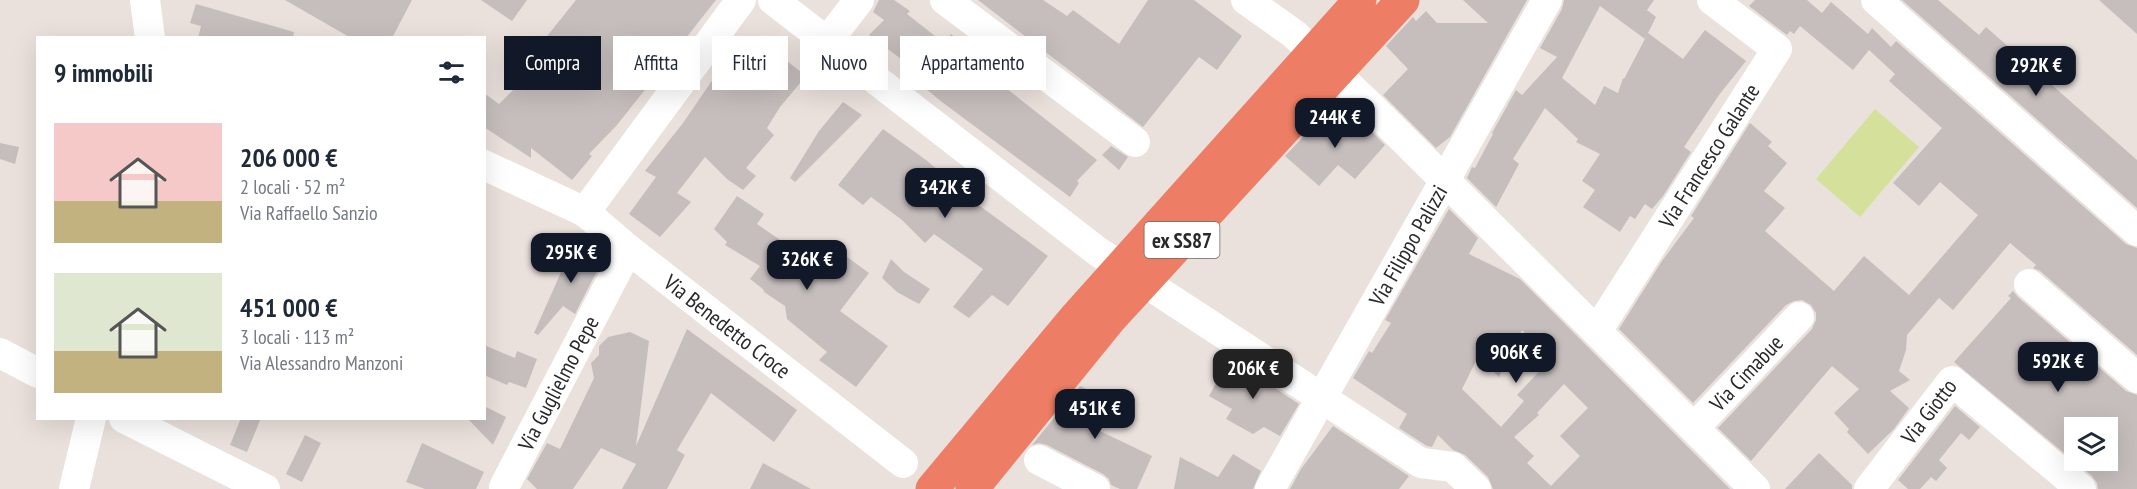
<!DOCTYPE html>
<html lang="it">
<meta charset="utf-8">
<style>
body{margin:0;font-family:"PT Sans Narrow",sans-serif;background:#f6f6f7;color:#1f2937;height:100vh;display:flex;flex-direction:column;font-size:22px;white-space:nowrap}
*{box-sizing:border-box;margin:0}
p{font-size:20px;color:#747a83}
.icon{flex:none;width:33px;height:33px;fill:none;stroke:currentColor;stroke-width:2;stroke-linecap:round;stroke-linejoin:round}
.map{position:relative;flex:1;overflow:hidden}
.details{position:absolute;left:36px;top:36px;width:450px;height:384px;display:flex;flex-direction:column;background:#fff;border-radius:0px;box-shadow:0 6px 24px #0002}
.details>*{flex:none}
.guide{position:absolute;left:504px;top:36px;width:570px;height:54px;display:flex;gap:12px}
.fabs{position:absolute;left:2064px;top:417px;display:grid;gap:12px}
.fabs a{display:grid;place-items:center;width:54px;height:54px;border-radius:0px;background:#fff;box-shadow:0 6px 24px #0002;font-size:30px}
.price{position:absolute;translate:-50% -51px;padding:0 14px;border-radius:12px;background:#111827;color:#fff;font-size:20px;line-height:39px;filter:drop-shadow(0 2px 3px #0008)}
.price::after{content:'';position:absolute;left:50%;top:36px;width:18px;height:14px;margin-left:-9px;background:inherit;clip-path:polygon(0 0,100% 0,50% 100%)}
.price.selected{background:#222;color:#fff}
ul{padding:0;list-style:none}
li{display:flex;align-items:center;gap:18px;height:150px;padding:0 18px}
li span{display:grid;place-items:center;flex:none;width:168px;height:120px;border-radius:0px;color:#555}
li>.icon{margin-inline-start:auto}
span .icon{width:72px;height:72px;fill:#fffc;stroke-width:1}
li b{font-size:26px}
h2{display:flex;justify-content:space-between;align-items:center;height:72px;padding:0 18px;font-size:26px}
.pill{padding:0 21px;border-radius:0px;background:#fff;box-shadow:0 6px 24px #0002;font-size:21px;line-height:54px}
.pill.selected{background:#111827;color:#fff}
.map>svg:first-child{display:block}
.pitch{fill:#d5e19b}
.building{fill:#c5bebc;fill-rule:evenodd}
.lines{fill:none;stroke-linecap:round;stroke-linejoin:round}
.minor{stroke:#fff;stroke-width:30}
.highway{stroke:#ed7d64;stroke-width:33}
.labels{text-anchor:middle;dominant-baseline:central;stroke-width:6;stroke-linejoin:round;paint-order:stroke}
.shield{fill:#fff;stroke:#696969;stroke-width:1.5}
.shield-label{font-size:21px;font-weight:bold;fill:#292929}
.street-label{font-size:22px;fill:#292929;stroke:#fff}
</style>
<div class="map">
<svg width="2137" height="489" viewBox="0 0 2137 489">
<rect width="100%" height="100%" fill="#eae1dc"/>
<path class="pitch" d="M1875,109L1919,147L1860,217L1816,179Z"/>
<path class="building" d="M285,0H412L392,38H351Z
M481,0H527L512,21Z
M576,0H716L617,125L589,154L592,156L572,180L531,148V158L484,127V93L499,104L525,78L517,72L528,60Z
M879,0H894L910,11L907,14L944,43L951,34L978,56L973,62L1097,160L1077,181L1079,183L1070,197L942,102L915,80L920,73L869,35L884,20L873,12Z
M978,0H1043L1067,16L1073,10L1119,44L1148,0H1194L1242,36L1217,70L1199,57L1143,127Z
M1463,0H1527L1450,137L1436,148L1383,95L1408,69L1386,46L1413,17L1416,21L1426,11L1437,23H1488Z
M1564,0H1654L1647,10L1656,17L1645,39L1600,6L1562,78L1595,105L1604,86L1618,93L1623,78L1624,79L1648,33L1683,59L1705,30L1746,61L1719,95L1684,147L1691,152L1663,196L1652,209L1645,204L1635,219L1630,216L1620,232L1583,207L1595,190L1582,181L1600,154L1576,142L1578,139L1545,108L1513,159L1519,164L1496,207L1467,178L1472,167L1475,168L1493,134L1492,133L1516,90L1522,95L1557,57L1540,48L1562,9Z
M1755,0H1807L1822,13L1831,2L1868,34L1872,28L1891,47L1896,41L2126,244L2137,248V355L2040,271L2033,268L2036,265L2010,243L1953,310L1939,298L1907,335L1906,350L1899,371L1910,380L1890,391L1909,408L1894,429L1868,454L1847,432L1849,429L1834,413L1859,389L1832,366L1751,461L1718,428L1812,329L1816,320V313L1811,305L1802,300L1794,301L1786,305L1693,403L1619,329L1662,261L1694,218L1691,216L1750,123L1772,142L1768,146L1787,163L1764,191L1785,208L1765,231L1834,291L1864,256L1909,295L1978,215L1940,182L1919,206L1893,183L1942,128L1889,81L1895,74L1869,50L1853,70L1800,26L1794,34L1790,31L1787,35L1749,6Z
M1902,0H1938L1979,35L1986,27L2137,160V208Z
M2099,0H2137V34Z
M196,4L294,32L293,38H198L201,26L190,23Z
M758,38L806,76L780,107L767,128L774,135L746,168L756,176L743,190L727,179L705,157L677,193L691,202L660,237L629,214L656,177L645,171L683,123L724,63L735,70Z
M843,102L862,115L795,182L790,178L819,131Z
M1353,113L1385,145L1355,179L1338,165L1319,186L1285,156L1321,118L1336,132Z
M883,129L926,160L980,206L1048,256L1008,306L992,295L969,318L953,307L983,269L934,234L925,243L902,220L871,197L863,205L838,185Z
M0,143L19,147L15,164L0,159Z
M1111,146L1128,157L1119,170L1102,155Z
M737,196L764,214L757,224L818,266L832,246L869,273L840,311L888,346L856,387L819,360L827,352L787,319L785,306L764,292L763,289L750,279L760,266L725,245L727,242L714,229Z
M1449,209L1478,238L1469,254L1520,279L1730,489H1493L1488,477L1465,455L1453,450L1438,435L1432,447L1427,446L1399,428L1407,414L1353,378L1369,351L1372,353L1391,323L1385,320ZM1522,330L1551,359L1517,395L1524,401L1501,427L1462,389L1478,357L1499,377ZM1564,384L1588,408L1560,436L1580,456L1551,486L1527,463L1534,456L1514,437L1539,415L1537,413Z
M574,243L603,259L575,314L563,306L538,335L534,333Z
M891,259L904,272L930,289L919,304L897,292L882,278Z
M2013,291L2018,297L2126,391L2137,395V489H2098L2097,483L2092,476L1954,362L2011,298L2008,296ZM2074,428H2108V460H2074Z
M687,329L797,410L774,442L711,393L677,450L685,455L667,489H622L636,464L601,448L573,489H537L527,479L547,443L560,449L594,378L591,363L599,355V346L608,337L630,332L649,341L636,446Z
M484,345L515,358L517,351L537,359L526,388L509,382L507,385L484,375Z
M1230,358L1299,404L1280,436L1264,427L1253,434L1226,419L1232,409L1209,396Z
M1080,386L1114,402L1100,431L1152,456L1137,489H1120L1111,485L1109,479L1103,474L1047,445L1039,443L1032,445Z
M484,406L506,417L493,445L467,418H484Z
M1955,406L1980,427L1969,440L1961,433L1939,460L1947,468L1936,481L1931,477L1920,489H1908L1898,480Z
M241,418H261L247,452L230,445Z
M1333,426L1409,476L1399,489H1290L1301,469Z
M305,435L321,443L302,482L286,474Z
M422,443L484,472L476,489H425L406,482Z
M1819,453L1852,485V489H1785Z
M1233,454L1261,471L1253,489H1174L1180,457L1218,477Z
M763,463L811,489H750Z"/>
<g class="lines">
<g class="minor">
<path d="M145,0L150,38"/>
<path d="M773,0L1097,251L1421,463L1453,467L1476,489"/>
<path d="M945,0L1135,142"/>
<path d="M1246,0L1294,34L1366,102L1755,489"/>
<path d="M1876,0L2137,231"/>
<path d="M826,43L859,0"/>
<path id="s1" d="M484,165L585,212L628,249L903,463"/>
<path d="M585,212L741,0"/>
<path d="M2029,284L2137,378"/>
<path id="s2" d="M1597,331L1777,49L1712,0"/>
<path d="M0,353L38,373"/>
<path d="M124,418L265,489"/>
<path id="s3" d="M1694,428L1799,317"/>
<path d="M1039,460L1095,489"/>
<path id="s4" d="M504,487L628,249"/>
<path d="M74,489L91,418"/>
<path id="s5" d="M1270,489L1547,0"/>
<path id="s6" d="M1869,489L1952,381L2081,489"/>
</g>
<path class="highway" d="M932,489L1074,319L1360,0
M972,489L1110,319L1403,0"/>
</g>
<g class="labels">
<rect class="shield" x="1144.5" y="222" width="75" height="36" rx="4.5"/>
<g class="shield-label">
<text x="1182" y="240">ex SS87</text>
</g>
<g class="street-label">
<text stroke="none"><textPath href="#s2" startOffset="208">Via Francesco Galante</textPath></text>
<text stroke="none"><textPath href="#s5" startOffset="280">Via Filippo Palizzi</textPath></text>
<text stroke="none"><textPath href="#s1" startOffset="294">Via Benedetto Croce</textPath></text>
<text stroke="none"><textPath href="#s3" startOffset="76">Via Cimabue</textPath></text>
<text stroke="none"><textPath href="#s4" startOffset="117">Via Guglielmo Pepe</textPath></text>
<text stroke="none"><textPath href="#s6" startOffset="98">Via Giotto</textPath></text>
</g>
</g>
</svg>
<div class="fabs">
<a><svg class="icon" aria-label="layers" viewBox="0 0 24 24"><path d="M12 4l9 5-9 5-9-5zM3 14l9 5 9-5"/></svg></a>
</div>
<b class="price" style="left:2036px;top:97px">292K €</b>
<b class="price" style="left:1335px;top:149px">244K €</b>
<b class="price" style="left:945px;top:219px">342K €</b>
<b class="price" style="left:571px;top:284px">295K €</b>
<b class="price" style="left:807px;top:291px">326K €</b>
<b class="price" style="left:1516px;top:384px">906K €</b>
<b class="price" style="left:2058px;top:393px">592K €</b>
<b class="price selected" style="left:1253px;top:400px">206K €</b>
<b class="price" style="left:1095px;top:440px">451K €</b>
<div class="guide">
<a class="pill selected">Compra</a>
<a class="pill">Affitta</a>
<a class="pill">Filtri</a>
<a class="pill">Nuovo</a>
<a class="pill">Appartamento</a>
</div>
<section class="details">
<h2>9 immobili<svg class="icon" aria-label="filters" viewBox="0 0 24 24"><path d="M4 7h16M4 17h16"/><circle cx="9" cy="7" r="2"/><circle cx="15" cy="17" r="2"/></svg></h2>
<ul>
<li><span style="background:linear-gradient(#f6c9c9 65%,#c2b280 0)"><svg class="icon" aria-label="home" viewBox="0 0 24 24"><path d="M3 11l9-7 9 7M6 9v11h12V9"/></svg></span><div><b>206 000 €</b><p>2 locali · 52 m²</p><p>Via Raffaello Sanzio</p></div></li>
<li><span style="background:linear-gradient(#dfe7d0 65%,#c2b280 0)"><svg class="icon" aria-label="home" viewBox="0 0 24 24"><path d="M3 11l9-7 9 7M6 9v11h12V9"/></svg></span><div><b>451 000 €</b><p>3 locali · 113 m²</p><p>Via Alessandro Manzoni</p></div></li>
</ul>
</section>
</div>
